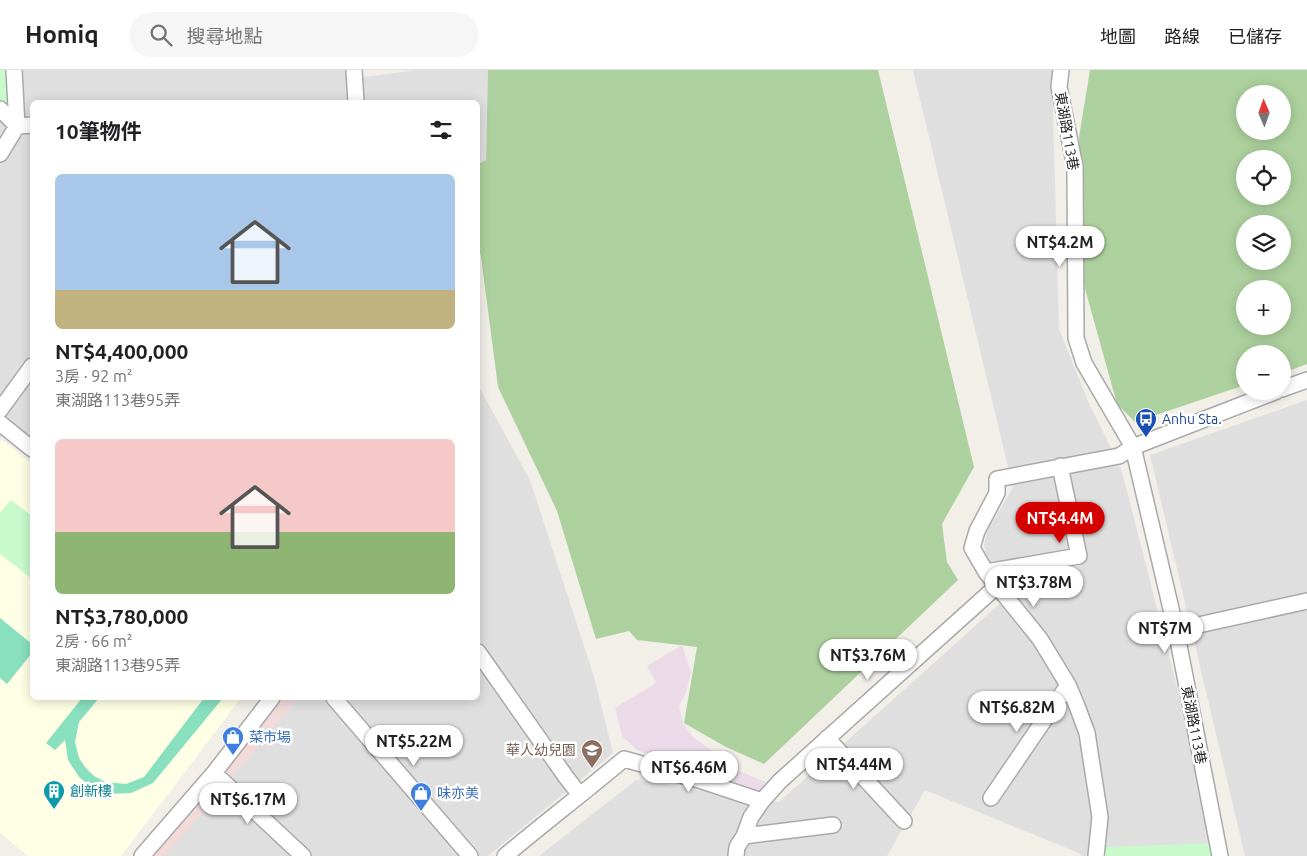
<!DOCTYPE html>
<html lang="zh-TW">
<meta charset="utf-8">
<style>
body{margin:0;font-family:Ubuntu,"Noto Sans TC",sans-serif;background:#f6f6f6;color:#202124;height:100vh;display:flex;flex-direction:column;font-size:19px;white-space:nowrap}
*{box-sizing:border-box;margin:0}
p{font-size:16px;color:#757577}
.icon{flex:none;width:28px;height:28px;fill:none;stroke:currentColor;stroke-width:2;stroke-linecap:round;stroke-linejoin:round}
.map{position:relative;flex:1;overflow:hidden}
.drawer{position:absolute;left:30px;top:30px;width:450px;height:600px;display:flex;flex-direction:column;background:#fff;border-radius:8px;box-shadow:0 2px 12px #0003}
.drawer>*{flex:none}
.needle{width:32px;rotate:358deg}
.controls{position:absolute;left:1236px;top:15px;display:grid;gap:10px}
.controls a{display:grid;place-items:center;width:55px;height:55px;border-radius:50%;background:#fff;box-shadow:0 2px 12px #0003;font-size:25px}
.price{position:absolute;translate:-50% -42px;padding:0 11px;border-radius:18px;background:#fff;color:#222;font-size:16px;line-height:32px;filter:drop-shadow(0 1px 2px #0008)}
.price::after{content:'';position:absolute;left:50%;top:30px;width:15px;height:11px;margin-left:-8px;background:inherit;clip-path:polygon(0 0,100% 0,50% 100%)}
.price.on{background:#d40000;color:#fff}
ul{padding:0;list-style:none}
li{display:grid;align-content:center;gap:10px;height:265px;padding:0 25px}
li span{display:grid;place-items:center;height:155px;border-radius:8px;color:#555}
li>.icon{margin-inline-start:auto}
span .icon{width:90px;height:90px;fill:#fffc;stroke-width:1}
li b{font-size:21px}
h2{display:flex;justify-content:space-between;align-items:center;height:60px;padding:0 25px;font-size:21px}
header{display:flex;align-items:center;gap:30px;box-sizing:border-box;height:70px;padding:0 25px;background:#fff;border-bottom:1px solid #e0e0e0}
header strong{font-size:24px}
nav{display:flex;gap:28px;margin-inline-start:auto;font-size:18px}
.search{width:350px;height:45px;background:#f6f6f6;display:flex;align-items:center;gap:12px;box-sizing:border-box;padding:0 18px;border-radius:28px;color:#757577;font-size:19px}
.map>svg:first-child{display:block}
.residential{fill:#e0dfdf}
.commercial{fill:#f2dad9}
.industrial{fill:#ebdbe8}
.education{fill:#ffffe5}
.forest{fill:#add19e;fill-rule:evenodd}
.park{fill:#c8facc}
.pitch{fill:#88e0be}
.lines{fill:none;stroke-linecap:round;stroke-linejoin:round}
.minor-casing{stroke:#a9a9a9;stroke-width:18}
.minor{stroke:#fff;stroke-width:15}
.labels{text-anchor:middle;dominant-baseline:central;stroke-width:5;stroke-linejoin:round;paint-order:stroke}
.street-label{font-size:14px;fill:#222;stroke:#fff}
.transit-label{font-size:14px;fill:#164399;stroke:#fff;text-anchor:start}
.shop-label{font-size:14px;fill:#366cbe;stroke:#fff;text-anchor:start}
.education-label{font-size:14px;fill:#785e54;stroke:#fff;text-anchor:end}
.culture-label{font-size:14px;fill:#0d838f;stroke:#fff;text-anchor:start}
</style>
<header>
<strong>Homiq</strong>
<div class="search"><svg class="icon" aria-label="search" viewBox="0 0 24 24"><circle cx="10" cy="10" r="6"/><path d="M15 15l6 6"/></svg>搜尋地點</div>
<nav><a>地圖</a><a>路線</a><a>已儲存</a></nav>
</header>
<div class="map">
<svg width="1307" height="786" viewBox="0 0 1307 786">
<rect width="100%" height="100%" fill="#f2efe9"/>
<path class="residential" d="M0,0H346L348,9L417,0H488L486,90L478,94V32H32V390L0,366Z
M913,0H1054L1052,6L1059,259L1088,331L1122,401L1220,786H1081V784L925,720L887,786H539L636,710L779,732L1005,529L990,506L984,474L988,459L1013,418Z
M478,315L530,410L594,607L613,683L488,786H142L284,628H478Z
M1307,330V786H1245L1150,385Z"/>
<path class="commercial" d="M266,628H299L165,786H135Z"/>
<path class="industrial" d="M682,575L691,602L686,623L679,636L683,653L693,667L718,685L735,692L732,698L766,712L759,722L637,680L622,666L615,638L656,613L647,596Z"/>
<path class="education" d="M2,370L32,394V628H241L121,786H28L0,763V372Z"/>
<path class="forest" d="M488,0H878L974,397L942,454L947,492L958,510L764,694L726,677L684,653L697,577L637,570L629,561L596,569L557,441L498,317L481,187L478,176V94L486,90Z
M1090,0H1307V294L1283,303L1282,284H1245V315L1135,352L1117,334L1084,215L1079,67ZM1245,24H1282V61H1245ZM1245,89H1282V126H1245ZM1245,154H1282V191H1245ZM1245,219H1282V256H1245Z"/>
<path class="park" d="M0,0H7L10,41L0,44Z
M11,430L32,446V509L0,484V443Z
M1214,773L1216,786H1104L1105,777Z"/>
<path class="pitch" d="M0,548L32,574V583L7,614L0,608Z
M82,628H99L79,652L75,672L79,688L85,697L94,706L105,712L126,714L144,707L204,628H223L153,713L131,723L108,724L90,716L79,707L68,690L65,670L55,680L46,673Z"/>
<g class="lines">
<g class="minor-casing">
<path id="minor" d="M354,0L356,32
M1061,0L1059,17L1075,97L1076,268L1084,293L1133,377L1176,560L1220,786
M0,39L17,56
M17,56L32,55
M0,84L17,56L14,0
M1282,319L1307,310
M0,340L32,296
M0,353L32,379
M986,502L1079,486L1060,396
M1176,560L1307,531
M478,582L566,707L580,725
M334,628L470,786
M827,668L904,751
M214,703L303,786
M991,728L1068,615
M744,766L833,755
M142,786L214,703L272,628
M505,786C544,753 585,722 624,689L699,710L762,731
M736,786L737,777L744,766L751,747L762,731L780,711L997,516
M1096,786L1100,747L1087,663L1077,636L1068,615L1040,569L986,502L972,478L977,461L997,423V409L1119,386L1133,377L1277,321"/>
</g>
<use href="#minor" class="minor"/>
</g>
<defs>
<g id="bus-pin" transform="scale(1.125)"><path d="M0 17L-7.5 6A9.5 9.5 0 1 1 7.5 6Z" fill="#1a4fb4" stroke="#fff"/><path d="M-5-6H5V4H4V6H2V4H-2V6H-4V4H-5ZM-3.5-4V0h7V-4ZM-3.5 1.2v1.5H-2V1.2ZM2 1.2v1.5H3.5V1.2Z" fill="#fff"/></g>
<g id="shop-pin" transform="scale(1.125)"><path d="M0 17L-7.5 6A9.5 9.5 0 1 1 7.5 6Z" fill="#3f7fe0" stroke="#fff"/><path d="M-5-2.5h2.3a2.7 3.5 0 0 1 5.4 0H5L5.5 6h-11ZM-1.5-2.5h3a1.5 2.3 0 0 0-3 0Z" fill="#fff"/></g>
<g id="school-pin" transform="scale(1.125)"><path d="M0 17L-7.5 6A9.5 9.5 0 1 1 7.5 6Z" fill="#8d6e63" stroke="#fff"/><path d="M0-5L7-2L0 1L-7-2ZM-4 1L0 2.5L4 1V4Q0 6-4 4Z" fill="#fff"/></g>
<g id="building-pin" transform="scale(1.125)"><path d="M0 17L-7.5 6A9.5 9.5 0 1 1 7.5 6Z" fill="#0f9aa8" stroke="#fff"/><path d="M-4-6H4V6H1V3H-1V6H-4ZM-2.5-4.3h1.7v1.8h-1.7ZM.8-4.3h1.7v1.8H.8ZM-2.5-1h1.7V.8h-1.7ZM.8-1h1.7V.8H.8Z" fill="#fff"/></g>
</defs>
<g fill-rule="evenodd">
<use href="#bus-pin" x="1146" y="349"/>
<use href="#shop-pin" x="233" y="667"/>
<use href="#school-pin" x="592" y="680"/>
<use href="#building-pin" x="54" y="721"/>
<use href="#shop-pin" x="421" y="723"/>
</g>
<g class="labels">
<g class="street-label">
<text transform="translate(1067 61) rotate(80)">東湖路113巷</text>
<text transform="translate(1194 655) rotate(79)">東湖路113巷</text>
</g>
<g class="transit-label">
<text x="1162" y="349">Anhu Sta.</text>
</g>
<g class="shop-label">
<text x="249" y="667">菜市場</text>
<text x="437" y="723">味亦美</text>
</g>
<g class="education-label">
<text x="576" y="680">華人幼兒園</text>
</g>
<g class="culture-label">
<text x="70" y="721">創新樓</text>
</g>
</g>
</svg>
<div class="controls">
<a><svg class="needle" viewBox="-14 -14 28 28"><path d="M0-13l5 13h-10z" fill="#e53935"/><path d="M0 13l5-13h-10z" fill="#757577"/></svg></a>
<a><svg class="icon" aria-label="locate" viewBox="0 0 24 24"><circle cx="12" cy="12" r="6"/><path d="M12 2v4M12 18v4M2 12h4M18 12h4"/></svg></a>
<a><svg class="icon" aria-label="layers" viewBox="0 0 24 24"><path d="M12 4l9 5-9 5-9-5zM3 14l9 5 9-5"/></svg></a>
<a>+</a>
<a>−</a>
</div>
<b class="price" style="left:1060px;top:198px">NT$4.2M</b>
<b class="price on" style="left:1060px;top:474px">NT$4.4M</b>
<b class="price" style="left:1034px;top:538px">NT$3.78M</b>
<b class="price" style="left:1165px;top:584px">NT$7M</b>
<b class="price" style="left:868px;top:611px">NT$3.76M</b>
<b class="price" style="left:1017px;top:663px">NT$6.82M</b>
<b class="price" style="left:414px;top:697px">NT$5.22M</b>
<b class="price" style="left:854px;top:720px">NT$4.44M</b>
<b class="price" style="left:689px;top:723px">NT$6.46M</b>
<b class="price" style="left:248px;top:755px">NT$6.17M</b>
<section class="drawer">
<h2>10筆物件<svg class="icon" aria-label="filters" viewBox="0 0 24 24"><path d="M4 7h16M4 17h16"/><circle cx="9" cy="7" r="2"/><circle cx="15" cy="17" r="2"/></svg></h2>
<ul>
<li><span style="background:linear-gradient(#a9c7e8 75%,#c2b280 0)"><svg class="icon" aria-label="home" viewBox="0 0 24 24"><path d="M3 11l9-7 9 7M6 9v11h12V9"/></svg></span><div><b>NT$4,400,000</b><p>3房 · 92 m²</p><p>東湖路113巷95弄</p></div></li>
<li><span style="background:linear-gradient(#f6c9c9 60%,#8fb573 0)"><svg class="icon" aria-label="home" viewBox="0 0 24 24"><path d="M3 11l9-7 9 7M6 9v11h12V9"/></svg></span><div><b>NT$3,780,000</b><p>2房 · 66 m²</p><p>東湖路113巷95弄</p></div></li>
</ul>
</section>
</div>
